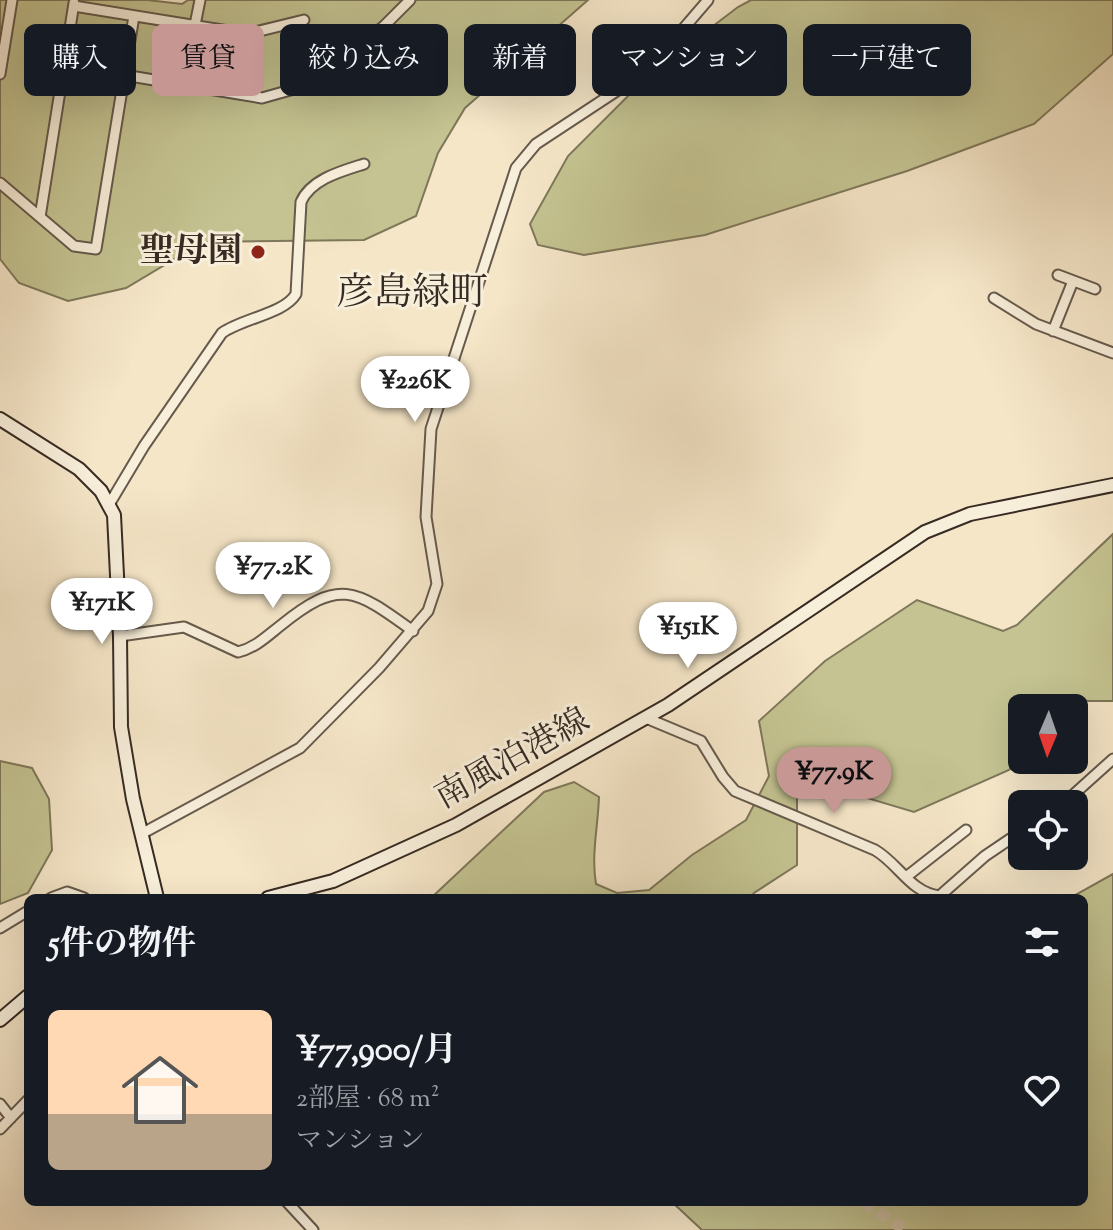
<!DOCTYPE html>
<html lang="ja">
<meta charset="utf-8">
<style>
body{margin:0;font-family:"Sorts Mill Goudy","Noto Serif JP",serif;background:#242831;color:#f1f3f6;height:100vh;display:flex;flex-direction:column;font-size:30px;white-space:nowrap}
*{box-sizing:border-box;margin:0}
p{font-size:26px;color:#9ea1a6}
.icon{flex:none;width:44px;height:44px;fill:none;stroke:currentColor;stroke-width:2;stroke-linecap:round;stroke-linejoin:round}
.map{position:relative;flex:1;overflow:hidden}
.details{position:absolute;left:24px;top:894px;width:1064px;height:312px;display:flex;flex-direction:column;background:#171b24;border-radius:12px;box-shadow:0 8px 32px #0002}
.details>*{flex:none}
.banner{position:absolute;left:24px;top:24px;width:1066px;height:72px;display:flex;gap:16px}
.needle{width:52px;rotate:182deg}
.fabs{position:absolute;left:1008px;top:694px;display:grid;gap:16px}
.fabs a{display:grid;place-items:center;width:80px;height:80px;border-radius:12px;background:#171b24;box-shadow:0 8px 32px #0002;font-size:40px}
.price{position:absolute;translate:-50% -68px;padding:0 18px;border-radius:28px;background:#fff;color:#222;font-size:26px;line-height:52px;filter:drop-shadow(0 2px 4px #0008)}
.price::after{content:'';position:absolute;left:50%;top:48px;width:24px;height:18px;margin-left:-12px;background:inherit;clip-path:polygon(0 0,100% 0,50% 100%)}
.price.on{background:#c59692;color:#111}
ul{padding:0;list-style:none}
li{display:flex;align-items:center;gap:24px;height:200px;padding:0 24px}
li span{display:grid;place-items:center;flex:none;width:224px;height:160px;border-radius:12px;color:#555}
li>.icon{margin-inline-start:auto}
span .icon{width:96px;height:96px;fill:#fffc;stroke-width:1}
li b{font-size:34px}
h2{display:flex;justify-content:space-between;align-items:center;height:96px;padding:0 24px;font-size:34px}
.chip{padding:0 28px;border-radius:12px;background:#171b24;box-shadow:0 8px 32px #0002;font-size:28px;line-height:72px}
.chip.on{background:#c59692;color:#111}
.map>svg:first-child{display:block}
.green{fill:#c4c391;stroke:#7e775a;stroke-width:2}
.lines{fill:none;stroke-linecap:round;stroke-linejoin:round}
.secondary-tunnel{stroke:#cfc1a7;stroke-width:12;stroke-dasharray:12 6;stroke-linecap:butt}
.street-casing{stroke:#665a4c;stroke-width:13}
.secondary-casing{stroke:#372b23;stroke-width:16}
.street{stroke:#f8efdb;stroke-width:9}
.secondary{stroke:#f8efdb;stroke-width:12}
.poi-dot{fill:#8f2418;stroke:#f8efdb;stroke-width:3}
.labels{text-anchor:middle;dominant-baseline:central;stroke-width:6;stroke-linejoin:round;paint-order:stroke}
.poi-label{font-size:34px;font-weight:bold;fill:#372b23;stroke:#f8efdb;text-anchor:end}
.street-label{font-size:34px;fill:#372b23;stroke:#f8efdb}
.quarter-label{font-size:38px;fill:#372b23;stroke:#f8efdb}
</style>
<div class="map">
<svg width="1113" height="1230" viewBox="0 0 1113 1230">
<rect width="100%" height="100%" fill="#f5e6c8"/>
<filter id="stains"><feTurbulence type="fractalNoise" baseFrequency=".0025" numOctaves="4"/><feColorMatrix values="0 0 0 0 .2 0 0 0 0 .09 0 0 0 0 .02 0 0 0 .5 -.17"/></filter>
<radialGradient id="worn" r=".72"><stop offset=".6" stop-color="#630" stop-opacity="0"/><stop offset="1" stop-color="#630" stop-opacity=".3"/></radialGradient>
<path class="green" d="M0,0H147L182,4L188,0H588L465,108L438,153L416,216L364,240L203,242L126,288L68,301L19,283L0,259Z
M751,0H1113V54L1034,124L907,171L705,235L584,255L538,245L530,224L568,156L650,74L738,7Z
M1113,534V701H1082L1074,709L1022,708V757L1009,770L914,812L797,777V865L754,893L750,898H431L544,792L574,782L599,797C598,827 591,855 596,884L617,893L649,890L692,855L746,820L769,776L759,721L825,661L917,600L1003,631L1017,625Z
M0,761L32,768L49,799L52,850L28,893L0,904Z
M1113,874V1230H702L672,1202H1084V898H1070Z"/>
<g class="lines">
<path class="secondary-tunnel" d="M863,1202L906,1230"/>
<g class="street-casing">
<path id="street" d="M74,6L247,34L304,20
M195,25L200,0
M0,74L12,0
M124,75L262,98L312,84L384,26L410,0
M0,183L74,246L96,249L134,16
M40,217L74,3
M1058,275L1095,289
M994,298L1036,324L1113,353
M1053,331L1073,281
M110,503L144,446L222,333C243,318 284,314 296,294L301,202C311,179 342,171 364,164
M120,636L184,627L238,652C255,648 266,637 280,626C339,578 354,588 413,631
M646,718L701,741L723,777L735,791L875,850C899,864 910,892 939,896L943,893L985,856L1022,831
M1063,804L1113,759
M143,833L300,748L379,668L428,611L437,584L426,517L431,429L516,168L536,144L647,71L708,0
M906,877L966,830
M51,898L67,892L84,898
M0,928L28,911
M0,1104L11,1118
M0,1129L28,1100
M287,1202L313,1230"/>
</g>
<g class="secondary-casing">
<path id="secondary" d="M0,419L79,469L101,491L114,515L120,636L121,727L133,799L157,898
M268,898L333,881L456,825L668,705L925,532L970,514L1113,485
M0,1020L28,996"/>
</g>
<use href="#street" class="street"/>
<use href="#secondary" class="secondary"/>
</g>
<circle class="poi-dot" cx="258" cy="252" r="8"/>
<g class="labels">
<g class="poi-label">
<text x="242" y="252">聖母園</text>
</g>
<g class="street-label">
<text transform="translate(513 760) rotate(-29)">南風泊港線</text>
</g>
<g class="quarter-label">
<text x="412" y="295">彦島緑町</text>
</g>
</g>
<rect width="100%" height="100%" filter="url(#stains)"/>
<rect width="100%" height="100%" fill="url(#worn)"/>
</svg>
<div class="fabs">
<a><svg class="needle" viewBox="-14 -14 28 28"><path d="M0-13l5 13h-10z" fill="#e53935"/><path d="M0 13l5-13h-10z" fill="#9ea1a6"/></svg></a>
<a><svg class="icon" aria-label="locate" viewBox="0 0 24 24"><circle cx="12" cy="12" r="6"/><path d="M12 2v4M12 18v4M2 12h4M18 12h4"/></svg></a>
</div>
<b class="price" style="left:415px;top:424px">¥226K</b>
<b class="price" style="left:273px;top:610px">¥77.2K</b>
<b class="price" style="left:102px;top:646px">¥171K</b>
<b class="price" style="left:688px;top:670px">¥151K</b>
<b class="price on" style="left:834px;top:815px">¥77.9K</b>
<div class="banner">
<a class="chip">購入</a>
<a class="chip on">賃貸</a>
<a class="chip">絞り込み</a>
<a class="chip">新着</a>
<a class="chip">マンション</a>
<a class="chip">一戸建て</a>
</div>
<section class="details">
<h2>5件の物件<svg class="icon" aria-label="filters" viewBox="0 0 24 24"><path d="M4 7h16M4 17h16"/><circle cx="9" cy="7" r="2"/><circle cx="15" cy="17" r="2"/></svg></h2>
<ul>
<li><span style="background:linear-gradient(#ffd9b3 65%,#b9a48a 0)"><svg class="icon" aria-label="home" viewBox="0 0 24 24"><path d="M3 11l9-7 9 7M6 9v11h12V9"/></svg></span><div><b>¥77,900/月</b><p>2部屋 · 68 m²</p><p>マンション</p></div><svg class="icon" aria-label="heart" viewBox="0 0 24 24"><path d="M12 20l-8-8c-3-5 5-10 8-4 3-6 11-1 8 4z"/></svg></li>
</ul>
</section>
</div>
